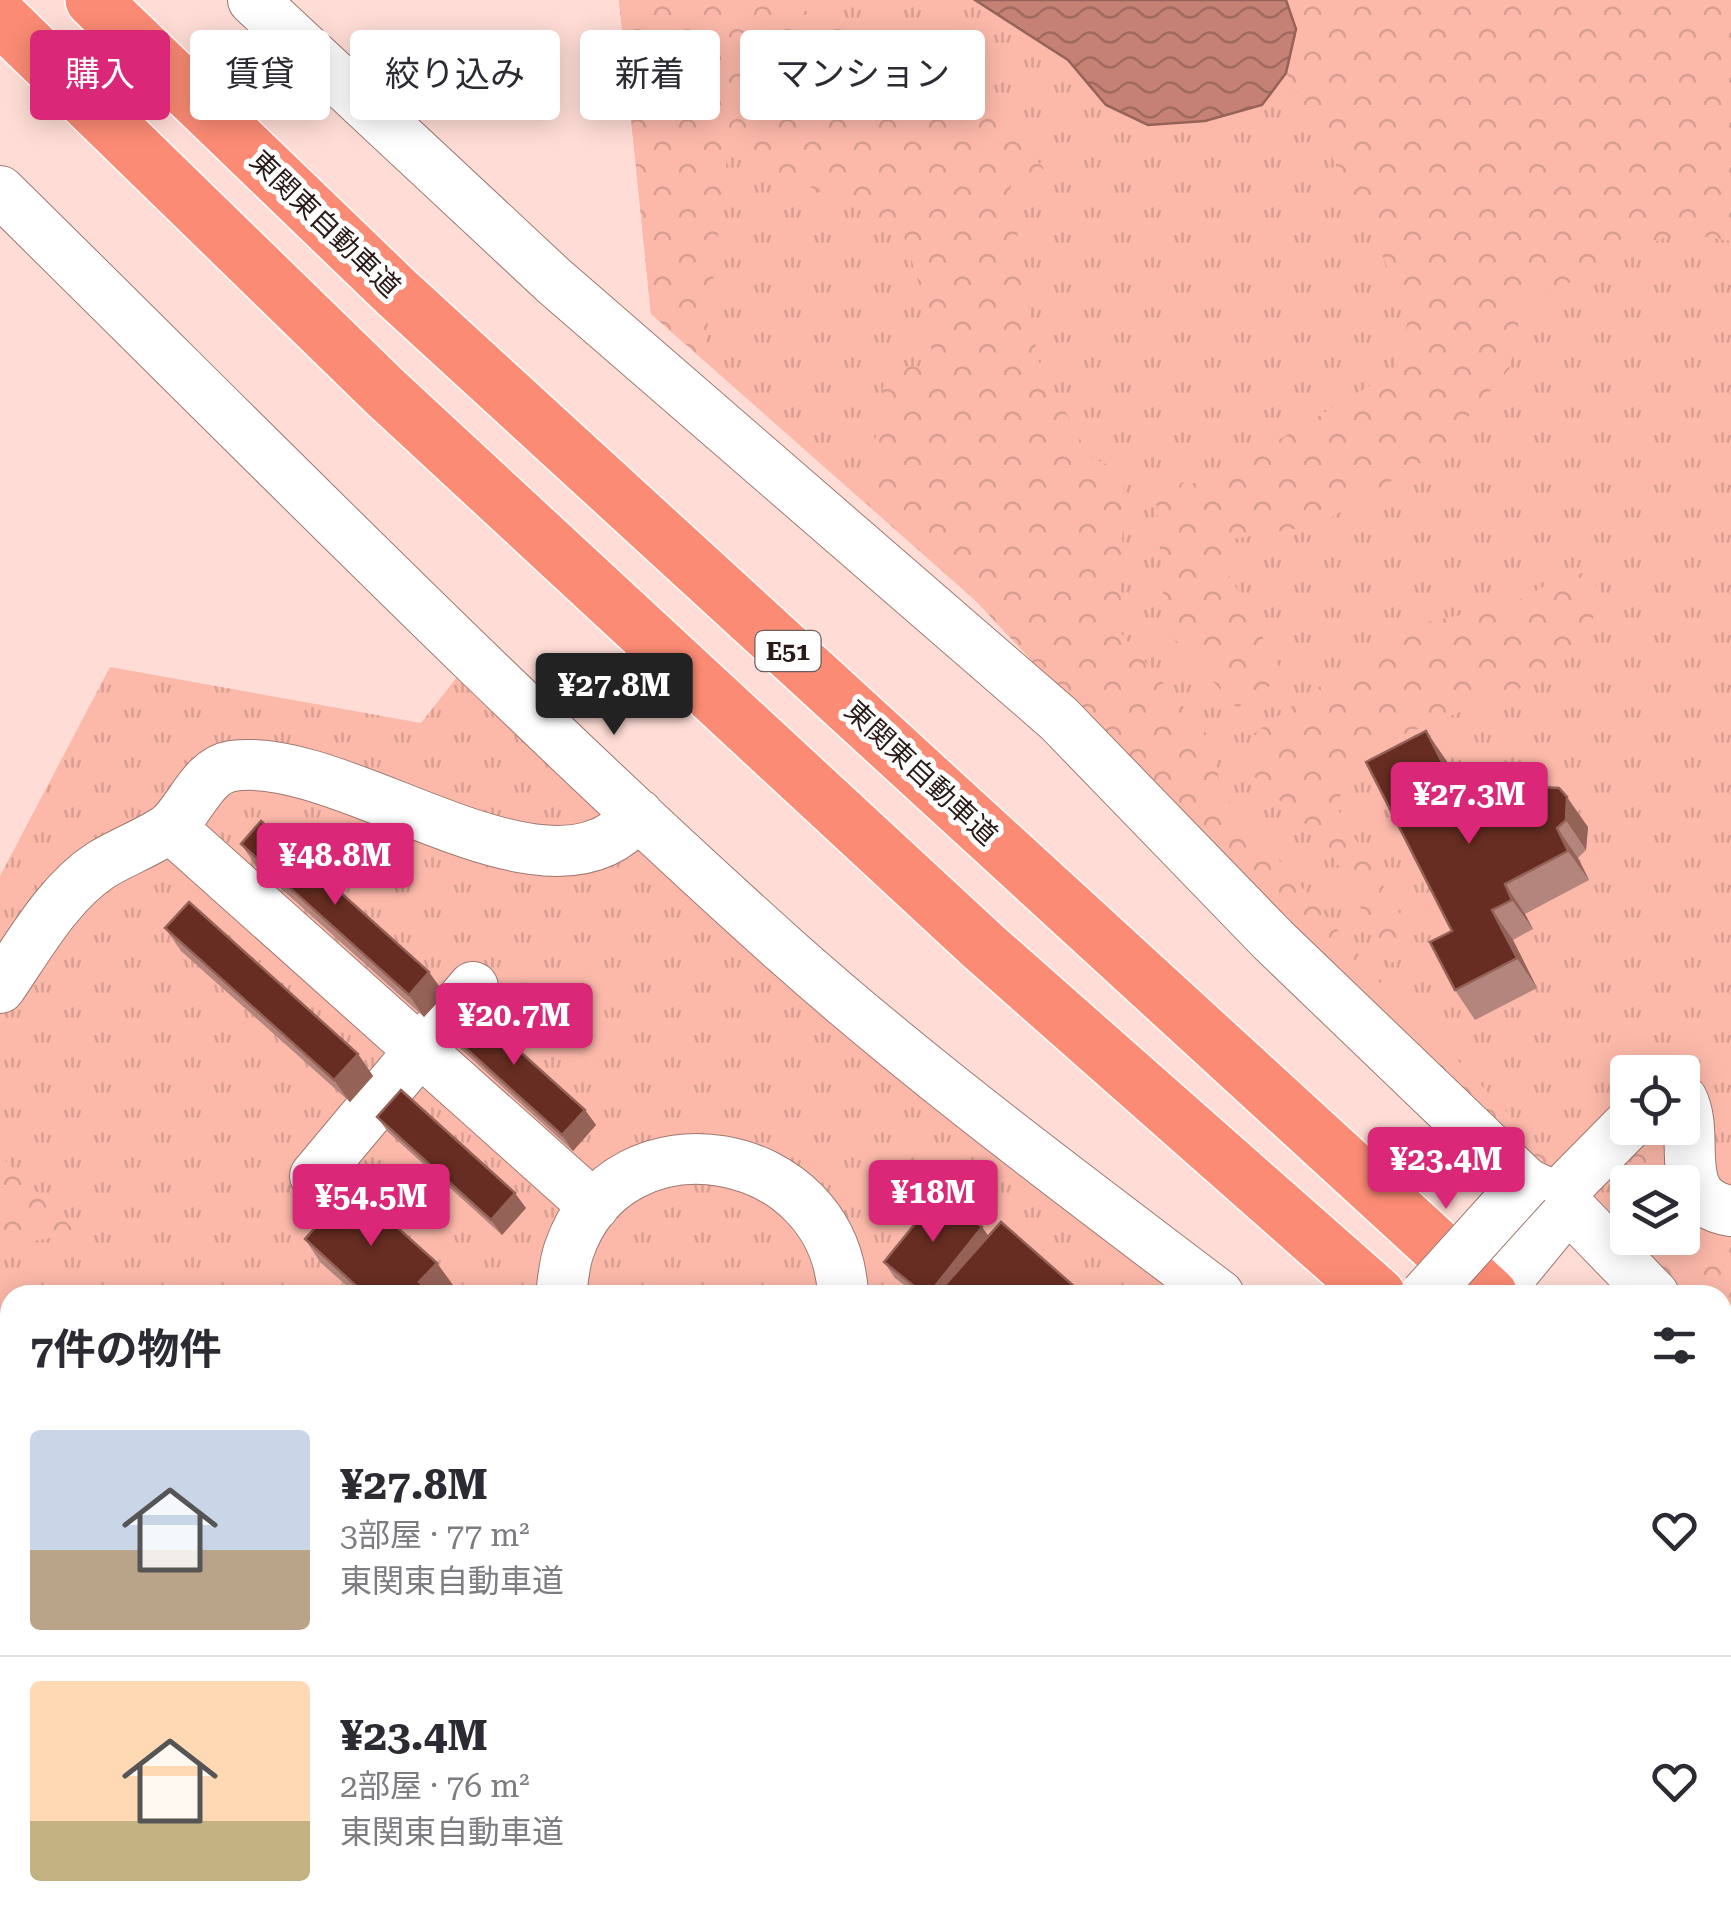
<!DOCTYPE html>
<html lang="ja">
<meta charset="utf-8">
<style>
body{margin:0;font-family:"Roboto Serif","Noto Sans JP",serif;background:#f7f7f7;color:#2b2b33;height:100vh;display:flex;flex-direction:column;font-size:38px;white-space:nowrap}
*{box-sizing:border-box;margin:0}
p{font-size:32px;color:#7c7c81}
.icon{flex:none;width:55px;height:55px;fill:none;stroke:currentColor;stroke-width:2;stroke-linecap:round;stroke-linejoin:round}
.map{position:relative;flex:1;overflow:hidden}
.drawer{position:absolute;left:0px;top:1285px;width:1732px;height:642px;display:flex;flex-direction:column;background:#fff;border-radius:30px 30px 0 0;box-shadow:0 5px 25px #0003}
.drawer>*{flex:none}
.top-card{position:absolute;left:30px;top:30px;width:1000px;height:90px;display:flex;gap:20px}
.controls{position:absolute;left:1610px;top:1055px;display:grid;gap:20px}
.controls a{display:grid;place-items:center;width:90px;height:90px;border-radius:10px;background:#fff;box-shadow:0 5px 25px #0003;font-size:50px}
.price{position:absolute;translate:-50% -85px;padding:0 22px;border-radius:10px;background:#db2777;color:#fff;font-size:32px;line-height:65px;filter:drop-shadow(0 2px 5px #0008)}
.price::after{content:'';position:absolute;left:50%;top:60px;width:30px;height:22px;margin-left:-15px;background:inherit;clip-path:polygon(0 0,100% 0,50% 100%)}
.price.on{background:#222;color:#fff}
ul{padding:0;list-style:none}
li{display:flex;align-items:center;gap:30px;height:250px;padding:0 30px}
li+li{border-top:2px solid #e1e1e2}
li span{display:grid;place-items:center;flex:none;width:280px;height:200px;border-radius:10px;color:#555}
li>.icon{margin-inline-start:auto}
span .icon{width:120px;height:120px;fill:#fffc;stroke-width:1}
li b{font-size:42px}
h2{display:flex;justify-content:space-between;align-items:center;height:120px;padding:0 30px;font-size:42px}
.chip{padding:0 35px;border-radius:10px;background:#fff;box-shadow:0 5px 25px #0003;font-size:35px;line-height:90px}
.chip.on{background:#db2777;color:#fff}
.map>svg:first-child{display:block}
.grass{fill:url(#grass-tufts);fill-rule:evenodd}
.forest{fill:url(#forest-crowns)}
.water{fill:url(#water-waves);stroke:#966358;stroke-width:2.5}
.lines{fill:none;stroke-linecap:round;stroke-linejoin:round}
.minor-casing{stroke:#9e7971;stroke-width:52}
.highway-casing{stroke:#fff;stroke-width:58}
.minor{stroke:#fff;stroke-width:50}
.highway{stroke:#fb8b74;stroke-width:55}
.minor-bridge-casing{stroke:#9e7971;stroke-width:52;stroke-linecap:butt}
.minor-bridge{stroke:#fff;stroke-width:50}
.wall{fill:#b3857c}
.shaded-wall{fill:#956258}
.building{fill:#672d22;stroke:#956258;stroke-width:2.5}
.labels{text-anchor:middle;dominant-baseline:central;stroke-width:10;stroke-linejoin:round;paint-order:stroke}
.shield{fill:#fff;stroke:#6a5f5d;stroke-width:2.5}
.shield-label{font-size:25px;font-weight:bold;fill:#2a1b18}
.street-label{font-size:28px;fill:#2a1b18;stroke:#fff}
</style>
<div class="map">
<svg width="1731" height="1926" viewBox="0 0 1731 1926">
<defs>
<pattern id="grass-tufts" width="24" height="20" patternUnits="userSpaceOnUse" patternTransform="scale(2.5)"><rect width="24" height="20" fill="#fcb9aa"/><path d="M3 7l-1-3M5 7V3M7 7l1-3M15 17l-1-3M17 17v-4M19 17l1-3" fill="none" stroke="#d89e92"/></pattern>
<pattern id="forest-crowns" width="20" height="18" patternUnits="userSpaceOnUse" patternTransform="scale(2.5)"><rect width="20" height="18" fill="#fcb9aa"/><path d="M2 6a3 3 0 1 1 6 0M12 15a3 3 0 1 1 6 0" fill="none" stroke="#d89e92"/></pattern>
<pattern id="water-waves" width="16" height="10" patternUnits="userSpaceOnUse" patternTransform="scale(2.5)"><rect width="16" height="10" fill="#c58274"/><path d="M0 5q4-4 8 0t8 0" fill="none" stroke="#a06a5e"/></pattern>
</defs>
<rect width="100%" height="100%" fill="#ffddd6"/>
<path class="grass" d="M619,0H1731V1353L1722,1295H1672L1571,1193L1456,1295L1556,1182L1278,924L976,601L651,314ZM1628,1072H1682V1128H1628ZM1628,1182H1682V1238H1628Z
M110,667L421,723L461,672L1189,1295H10V1918H1722L1723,1708L1731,1716V1926H0V876Z"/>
<path class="forest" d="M619,0H778L940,63L1044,168L1035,179L1007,169L1038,360L1089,456L1124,473L1120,632L1208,736L1223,794L1375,974L1562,1170L1556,1181L1278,924L976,601L866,503L886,367L934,366L925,303L902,230L728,149L704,360L651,314Z
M1286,0H1731V241L1676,232L1522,305L1510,368L1438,452L1319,525L1227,540V571L1284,676L1237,708L1166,629L1155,486L1208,482L1396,370L1409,316L1367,222L1286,73L1296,29Z
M1584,573L1599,589L1590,633L1536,682L1359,752L1336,806L1418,945L1390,964L1327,844L1250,773L1246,753L1252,735L1402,627L1510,605L1563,576Z
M1636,1128H1680L1673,1182H1628V1238H1682L1683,1196L1731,1235V1353L1723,1345L1722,1295H1672L1612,1235Z
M0,1155L77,1233L0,1247Z
M1723,1708L1731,1716V1926H1698L1689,1918H1722Z
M1312,1918H1460L1459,1926H1310Z"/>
<path class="water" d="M975,0H1286L1296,29L1286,73L1262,105L1205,121L1148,125L1106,105L1068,60Z
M450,1918H581L588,1926H452Z"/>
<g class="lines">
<g class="minor-casing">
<path id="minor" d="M253,0L554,281L1059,719L1273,940L1526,1183L1563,1201L1654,1295
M0,191C259,446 514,707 785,950C923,1073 1073,1184 1219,1295
M170,827L594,1206
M0,988C29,946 58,893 101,865C122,852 147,843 168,829C190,812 201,771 232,766C347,749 552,925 638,814
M1682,1099C1702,1138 1668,1201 1731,1211
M315,1176L473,987
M1556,1198L1628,1125
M561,1295C563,1281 564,1264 569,1250C619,1105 836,1143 843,1295
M1495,1295L1568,1206
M1722,1364L1731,1373"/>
</g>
<g class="highway-casing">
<path id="highway" d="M93,0L396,292L1490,1295
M0,17L385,392L984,947L1378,1295
M1722,1495L1731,1502
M1722,1587L1731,1594"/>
</g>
<use href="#minor" class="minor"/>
<use href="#highway" class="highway"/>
<g class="minor-bridge-casing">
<path id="minor-bridge" d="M1425,1295L1526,1183"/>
</g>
<use href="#minor-bridge" class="minor-bridge"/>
</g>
<path class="wall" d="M1446,760L1465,797L1525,766L1540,788L1588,827L1586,850L1578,858L1589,880L1525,914L1533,929L1513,940L1537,988L1475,1020L1455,990Z
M241,844L445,994L424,1017L256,866Z
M165,928L358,1054L373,1076L350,1102L181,951Z
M442,1027L585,1110L596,1125L573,1151L453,1042Z
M377,1117L526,1208L502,1235L388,1132Z
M989,1236L1084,1295H917L895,1278L884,1262Z
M305,1239L453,1285L444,1295H357L320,1262Z"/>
<path class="shaded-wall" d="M1426,731L1446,760L1481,828L1461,799Z
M1567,797L1588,827L1586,850L1566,820Z
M1557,828L1578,858L1589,880L1568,851Z
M1505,884L1525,914L1533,929L1512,900Z
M1492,910L1513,940L1537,988L1517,958Z
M429,972L445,994L424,1017L409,995Z
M358,1054L373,1076L350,1102L334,1080Z
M585,1110L596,1125L573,1151L562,1135Z
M515,1193L526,1208L502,1235L491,1220Z
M982,1227L993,1242L951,1295H928Z
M437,1263L453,1285L444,1295H428L419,1282Z"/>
<path class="building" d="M1426,731L1461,799L1525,766L1536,787L1559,788L1567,797L1566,820L1557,828L1568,851L1505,884L1512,900L1492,910L1517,958L1455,990L1430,942L1452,931L1366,762Z
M261,821L429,972L409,995L241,844Z
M189,902L358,1054L334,1080L165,928Z
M465,1002L585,1110L562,1135L442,1027Z
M401,1090L515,1193L491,1220L377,1117Z
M352,1187L437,1263L419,1282L433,1295H366L305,1239Z
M940,1193L982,1227L928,1295H925L884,1262Z
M1001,1222L1084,1295H936Z"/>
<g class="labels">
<rect class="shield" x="755.5" y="631" width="65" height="40" rx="8"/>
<g class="shield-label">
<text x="788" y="651">E51</text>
</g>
<g class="street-label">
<text transform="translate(325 224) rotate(44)">東関東自動車道</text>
<text transform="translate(921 773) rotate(43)">東関東自動車道</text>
</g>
</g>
</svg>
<div class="controls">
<a><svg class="icon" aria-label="locate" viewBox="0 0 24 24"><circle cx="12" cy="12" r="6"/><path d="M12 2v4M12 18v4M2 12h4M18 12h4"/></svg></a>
<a><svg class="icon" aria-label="layers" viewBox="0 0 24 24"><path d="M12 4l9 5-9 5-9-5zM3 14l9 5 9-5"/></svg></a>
</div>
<b class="price on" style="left:614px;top:738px">¥27.8M</b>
<b class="price" style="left:1469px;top:847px">¥27.3M</b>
<b class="price" style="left:335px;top:908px">¥48.8M</b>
<b class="price" style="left:514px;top:1068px">¥20.7M</b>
<b class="price" style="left:1446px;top:1212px">¥23.4M</b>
<b class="price" style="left:933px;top:1245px">¥18M</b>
<b class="price" style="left:371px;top:1249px">¥54.5M</b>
<div class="top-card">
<a class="chip on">購入</a>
<a class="chip">賃貸</a>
<a class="chip">絞り込み</a>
<a class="chip">新着</a>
<a class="chip">マンション</a>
</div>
<section class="drawer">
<h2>7件の物件<svg class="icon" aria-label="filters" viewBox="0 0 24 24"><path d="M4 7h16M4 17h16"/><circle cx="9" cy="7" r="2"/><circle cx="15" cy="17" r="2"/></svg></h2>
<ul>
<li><span style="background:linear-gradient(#c9d6e8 60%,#b9a48a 0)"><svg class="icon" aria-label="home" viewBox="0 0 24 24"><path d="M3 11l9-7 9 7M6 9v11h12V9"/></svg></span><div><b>¥27.8M</b><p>3部屋 · 77 m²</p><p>東関東自動車道</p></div><svg class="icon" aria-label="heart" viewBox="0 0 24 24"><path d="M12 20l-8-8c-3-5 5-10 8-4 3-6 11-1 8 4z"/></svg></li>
<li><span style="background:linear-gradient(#ffd9b3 70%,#c2b280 0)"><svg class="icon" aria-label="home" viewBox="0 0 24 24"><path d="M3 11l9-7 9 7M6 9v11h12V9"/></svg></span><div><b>¥23.4M</b><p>2部屋 · 76 m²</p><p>東関東自動車道</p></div><svg class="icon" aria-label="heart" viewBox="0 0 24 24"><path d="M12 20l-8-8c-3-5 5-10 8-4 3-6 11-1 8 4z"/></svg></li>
</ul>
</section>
</div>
